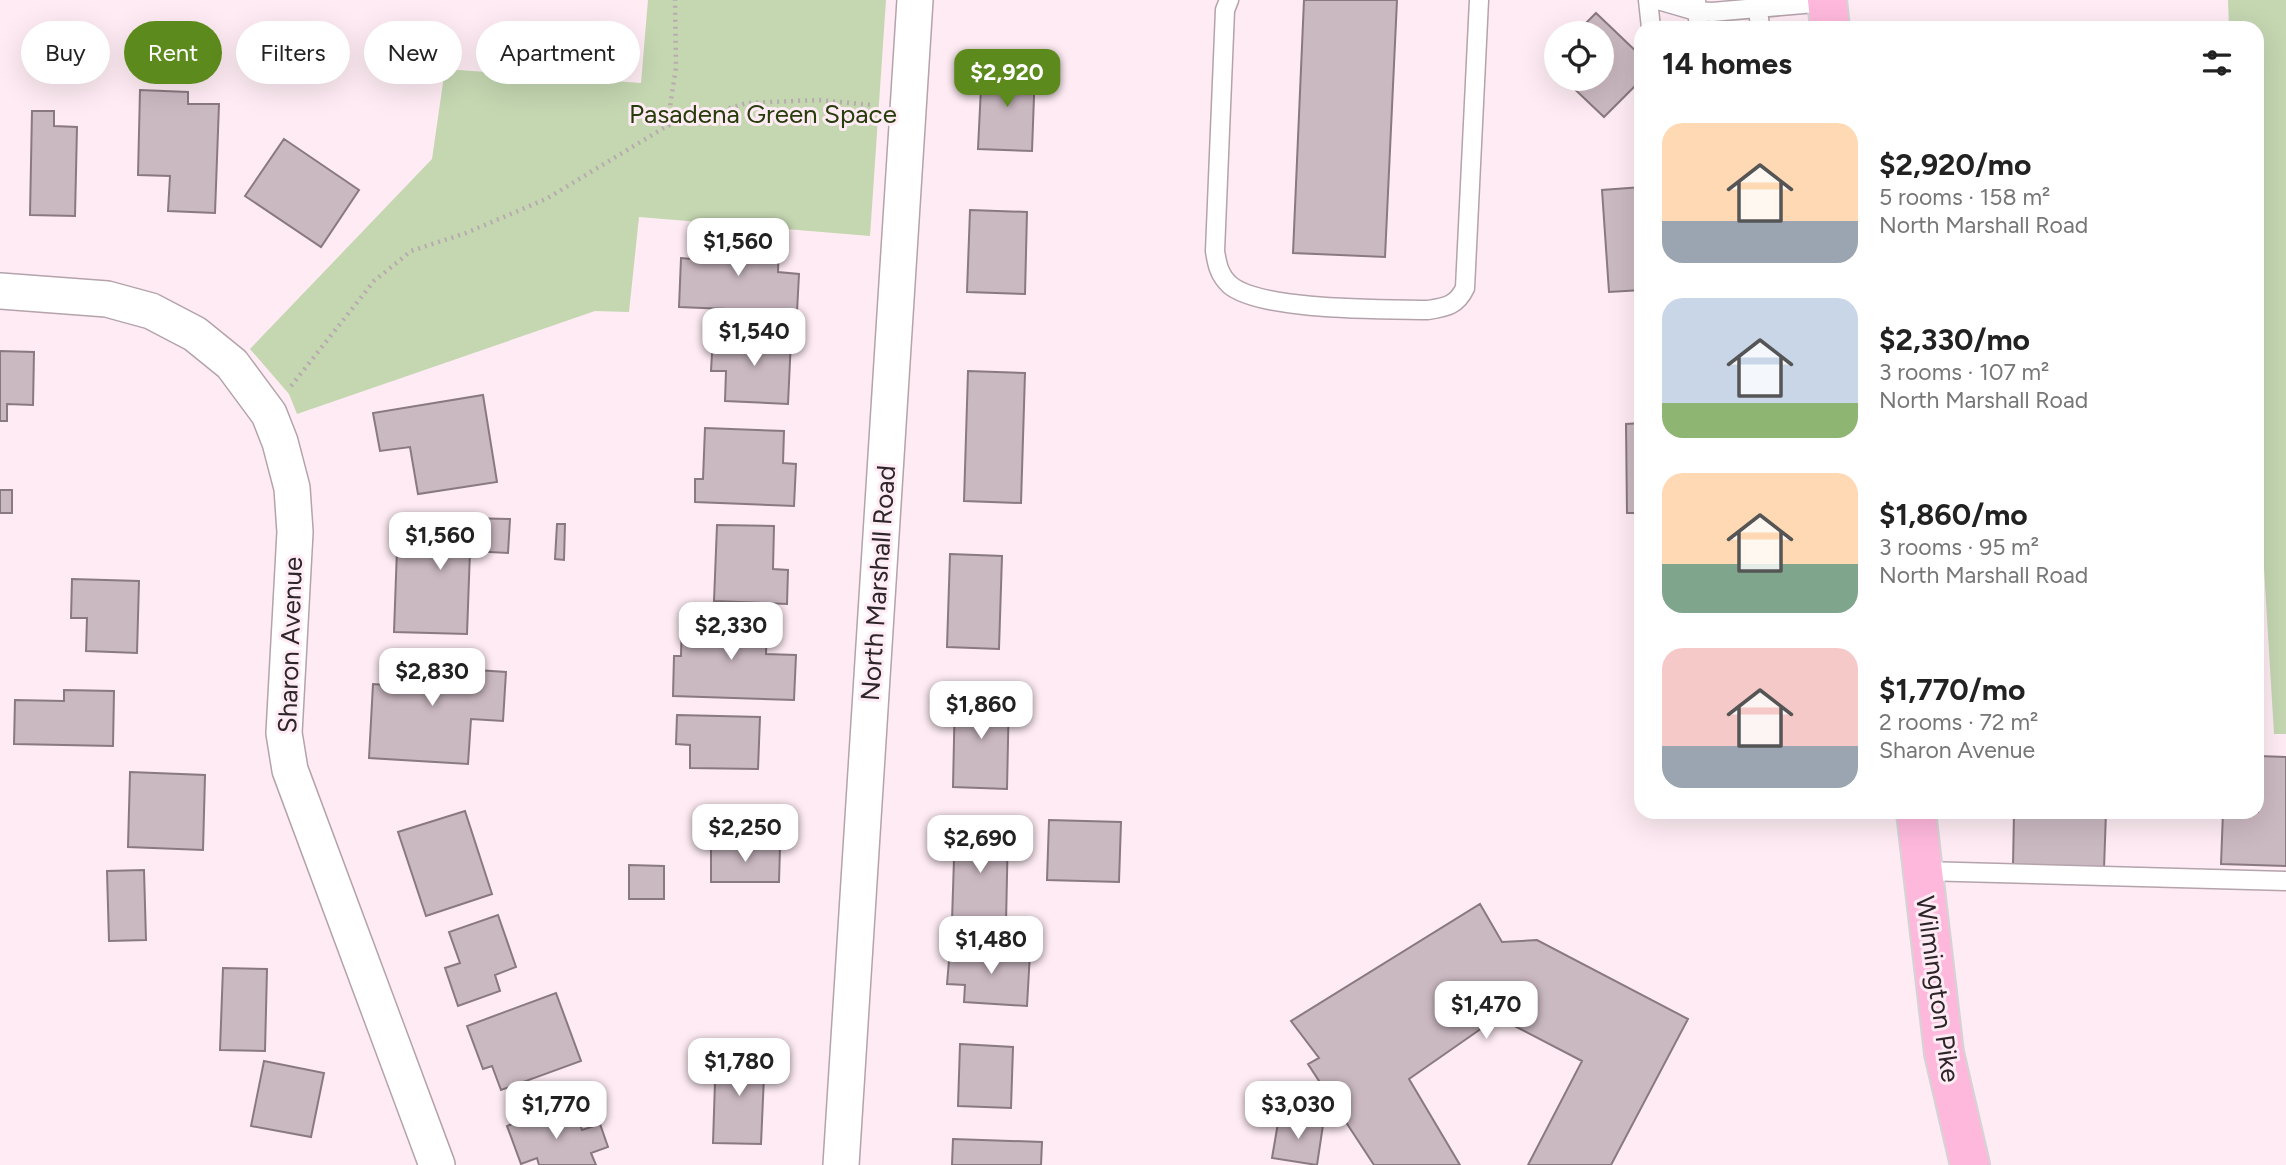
<!DOCTYPE html>
<meta charset="utf-8">
<style>
body{margin:0;font-family:Figtree,sans-serif;background:#f2f2f2;color:#222;height:100vh;display:flex;flex-direction:column;font-size:26px;white-space:nowrap}
*{box-sizing:border-box;margin:0}
p{font-size:23px;color:#767676}
.icon{flex:none;width:38px;height:38px;fill:none;stroke:currentColor;stroke-width:2;stroke-linecap:round;stroke-linejoin:round}
.map{position:relative;flex:1;overflow:hidden}
.panel{position:absolute;left:1634px;top:21px;width:630px;height:798px;display:flex;flex-direction:column;background:#fff;border-radius:21px;box-shadow:0 7px 28px #0002}
.panel>*{flex:none}
.hud{position:absolute;left:21px;top:21px;width:665px;height:63px;display:flex;gap:14px}
.fabs{position:absolute;left:1544px;top:21px;display:grid;gap:14px}
.fabs a{display:grid;place-items:center;width:70px;height:70px;border-radius:50%;background:#fff;box-shadow:0 7px 28px #0002;font-size:35px}
.price{position:absolute;translate:-50% -60px;padding:0 16px;border-radius:14px;background:#fff;color:#222;font-size:23px;line-height:46px;filter:drop-shadow(0 2px 4px #0008)}
.price::after{content:'';position:absolute;left:50%;top:42px;width:21px;height:16px;margin-left:-10px;background:inherit;clip-path:polygon(0 0,100% 0,50% 100%)}
.price.on{background:#5d8a1c;color:#fff}
ul{padding:0;list-style:none}
li{display:flex;align-items:center;gap:21px;height:175px;padding:0 28px}
li span{display:grid;place-items:center;flex:none;width:196px;height:140px;border-radius:21px;color:#555}
li>.icon{margin-inline-start:auto}
span .icon{width:84px;height:84px;fill:#fffc;stroke-width:1}
li b{font-size:30px}
h2{display:flex;justify-content:space-between;align-items:center;height:84px;padding:0 28px;font-size:30px}
.pill{padding:0 24px;border-radius:32px;background:#fff;box-shadow:0 7px 28px #0002;font-size:24px;line-height:63px}
.pill.on{background:#5d8a1c;color:#fff}
.map>svg:first-child{display:block}
.green{fill:#c4d7b1}
.building{fill:#cbb9c1;stroke:#897980;stroke-width:2}
.lines{fill:none;stroke-linecap:round;stroke-linejoin:round}
.lane-casing{stroke:#b4a3ab;stroke-width:21}
.street-casing{stroke:#b4a3ab;stroke-width:38}
.primary-casing{stroke:#d5d4d4;stroke-width:42}
.path{stroke:#b9aab0;stroke-width:4.5;stroke-dasharray:2 5;stroke-linecap:butt}
.lane{stroke:#fff;stroke-width:18}
.street{stroke:#fff;stroke-width:35}
.primary{stroke:#feb8dc;stroke-width:38}
.labels{text-anchor:middle;dominant-baseline:central;stroke-width:6;stroke-linejoin:round;paint-order:stroke}
.park-label{font-size:26px;fill:#273c0b;stroke:#feebf3}
.street-label{font-size:26px;fill:#2d2629;stroke:#feebf3}
</style>
<div class="map">
<svg width="2286" height="1165" viewBox="0 0 2286 1165">
<rect width="100%" height="100%" fill="#feebf3"/>
<path class="green" d="M648,0H886L870,236L639,217L629,312L595,311L297,414L289,394L250,349L432,159L445,69L641,83Z
M2228,0H2286V734H2274L2258,468V28H2229Z"/>
<path class="building" d="M1304,0H1397L1385,257L1293,253Z
M1596,13L1642,57V79L1604,117L1564,79H1601V33H1576Z
M982,67L1035,69L1032,151L978,149Z
M140,90L188,92V104H219L215,213L168,211L170,176L138,175Z
M32,111H54V126L77,127L75,216L30,215Z
M284,139L359,190L321,247L245,196Z
M1642,187V290L1609,292L1602,190Z
M970,210L1027,212L1025,294L967,292Z
M704,239L779,242L778,272L799,274L797,312L679,307L681,258L704,260Z
M713,336L791,339L788,404L725,401L726,371H711Z
M0,351L34,352L33,405L7,404V421H0Z
M968,371L1025,373L1021,503L964,501Z
M483,395L497,482L418,494L410,447L380,451L373,413Z
M1642,423V513H1627L1626,424Z
M705,428L784,431L783,463L796,464L794,506L695,502V479H703Z
M0,490H12V513H0Z
M465,518L510,519L508,553L470,551L467,634L394,632L398,521L465,524Z
M557,524H565L564,560L555,559Z
M717,525L774,526L773,569L788,570L787,604L714,601Z
M950,554L1002,556L999,649L947,647Z
M72,579L139,581L137,653L86,651L87,618H71Z
M682,619L767,621L766,654L796,655L794,700L673,696L674,656H681Z
M390,653L461,657V669L506,672L503,721L471,719L468,764L369,758L373,684L387,685Z
M64,690L114,691L113,746L14,744L15,700L64,701Z
M955,693L1009,694L1007,789L953,787Z
M677,715L760,717L758,769L690,768V745L676,744Z
M2258,756L2286,757V866L2221,864L2223,812H2258Z
M130,772L205,775L203,850L128,847Z
M465,811L492,894L426,916L398,832Z
M2014,812H2106L2104,869L2013,866Z
M1049,820L1121,822L1119,882L1047,880Z
M955,828L1008,829L1006,923L952,921Z
M711,847H780L779,882H711Z
M629,865L664,866V899H629Z
M144,870L146,940L109,941L107,871Z
M1480,904L1502,942L1537,940L1688,1019L1611,1165H1528L1582,1061L1505,1021L1495,1019L1409,1079L1460,1165H1374L1308,1064L1319,1058L1291,1021Z
M498,915L516,967L495,975L500,991L458,1006L445,968L460,963L449,932Z
M950,949L1030,953L1027,1006L964,1002L965,985L947,984Z
M223,968L267,969L265,1051L220,1050Z
M556,993L581,1061L501,1090L492,1066L483,1069L467,1026Z
M960,1044L1013,1047L1011,1108L958,1106Z
M716,1051L765,1053L761,1144L713,1143Z
M264,1061L324,1073L311,1137L251,1126Z
M548,1111L552,1122L576,1113L582,1130L600,1124L608,1147L591,1153L596,1165H539L537,1158L521,1164L507,1126Z
M1279,1117L1323,1125L1317,1165L1272,1158Z
M953,1139L1042,1142L1041,1165H952Z"/>
<g class="lines">
<g class="lane-casing">
<path id="lane" d="M1229,0L1225,10L1215,251C1217,264 1219,275 1230,285C1261,311 1385,309 1428,310C1447,307 1457,305 1465,288L1479,0
M1648,0L1651,28
M1658,0L1696,11L1712,12L1827,2
M1696,0L1699,28
M1758,8L1760,28
M1922,871L2286,881"/>
</g>
<g class="street-casing">
<path id="street" d="M0,291L107,299L151,311L195,334L232,364L269,414L280,442L292,488L295,532L284,733L290,770L437,1165
M841,1165L915,0"/>
</g>
<g class="primary-casing">
<path id="primary" d="M1827,0L1830,28
M1916,812L1944,1053L1970,1165"/>
</g>
<path class="path" d="M667,126L676,68L675,0
M291,386L374,281L411,251L466,233L546,199L667,126L747,103L818,100L873,105"/>
<use href="#lane" class="lane"/>
<use href="#street" class="street"/>
<use href="#primary" class="primary"/>
</g>
<g class="labels">
<g class="park-label">
<text x="763" y="114">Pasadena Green Space</text>
</g>
<g class="street-label">
<text transform="translate(878 583) rotate(-86)">North Marshall Road</text>
<text transform="translate(290 645) rotate(-88)">Sharon Avenue</text>
<text transform="translate(1938 989) rotate(82)">Wilmington Pike</text>
</g>
</g>
</svg>
<div class="fabs">
<a><svg class="icon" aria-label="locate" viewBox="0 0 24 24"><circle cx="12" cy="12" r="6"/><path d="M12 2v4M12 18v4M2 12h4M18 12h4"/></svg></a>
</div>
<b class="price on" style="left:1007px;top:109px">$2,920</b>
<b class="price" style="left:738px;top:278px">$1,560</b>
<b class="price" style="left:754px;top:368px">$1,540</b>
<b class="price" style="left:440px;top:572px">$1,560</b>
<b class="price" style="left:731px;top:662px">$2,330</b>
<b class="price" style="left:432px;top:708px">$2,830</b>
<b class="price" style="left:981px;top:741px">$1,860</b>
<b class="price" style="left:745px;top:864px">$2,250</b>
<b class="price" style="left:980px;top:875px">$2,690</b>
<b class="price" style="left:991px;top:976px">$1,480</b>
<b class="price" style="left:1486px;top:1041px">$1,470</b>
<b class="price" style="left:739px;top:1098px">$1,780</b>
<b class="price" style="left:556px;top:1141px">$1,770</b>
<b class="price" style="left:1298px;top:1141px">$3,030</b>
<div class="hud">
<a class="pill">Buy</a>
<a class="pill on">Rent</a>
<a class="pill">Filters</a>
<a class="pill">New</a>
<a class="pill">Apartment</a>
</div>
<section class="panel">
<h2>14 homes<svg class="icon" aria-label="filters" viewBox="0 0 24 24"><path d="M4 7h16M4 17h16"/><circle cx="9" cy="7" r="2"/><circle cx="15" cy="17" r="2"/></svg></h2>
<ul>
<li><span style="background:linear-gradient(#ffd9b3 70%,#9aa5b1 0)"><svg class="icon" aria-label="home" viewBox="0 0 24 24"><path d="M3 11l9-7 9 7M6 9v11h12V9"/></svg></span><div><b>$2,920/mo</b><p>5 rooms · 158 m²</p><p>North Marshall Road</p></div></li>
<li><span style="background:linear-gradient(#c9d6e8 75%,#8fb573 0)"><svg class="icon" aria-label="home" viewBox="0 0 24 24"><path d="M3 11l9-7 9 7M6 9v11h12V9"/></svg></span><div><b>$2,330/mo</b><p>3 rooms · 107 m²</p><p>North Marshall Road</p></div></li>
<li><span style="background:linear-gradient(#ffd9b3 65%,#7fa58c 0)"><svg class="icon" aria-label="home" viewBox="0 0 24 24"><path d="M3 11l9-7 9 7M6 9v11h12V9"/></svg></span><div><b>$1,860/mo</b><p>3 rooms · 95 m²</p><p>North Marshall Road</p></div></li>
<li><span style="background:linear-gradient(#f6c9c9 70%,#9aa5b1 0)"><svg class="icon" aria-label="home" viewBox="0 0 24 24"><path d="M3 11l9-7 9 7M6 9v11h12V9"/></svg></span><div><b>$1,770/mo</b><p>2 rooms · 72 m²</p><p>Sharon Avenue</p></div></li>
</ul>
</section>
</div>
